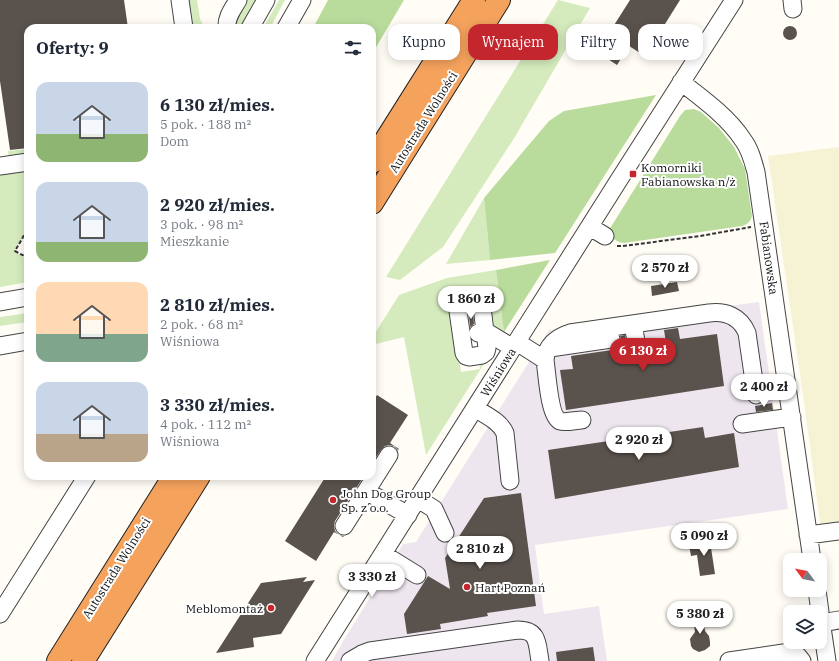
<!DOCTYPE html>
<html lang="pl">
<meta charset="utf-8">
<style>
body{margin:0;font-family:"IBM Plex Serif",serif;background:#f2f2f3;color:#1f2937;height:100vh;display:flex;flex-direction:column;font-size:15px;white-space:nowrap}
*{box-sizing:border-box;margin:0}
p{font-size:13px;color:#747a83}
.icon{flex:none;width:22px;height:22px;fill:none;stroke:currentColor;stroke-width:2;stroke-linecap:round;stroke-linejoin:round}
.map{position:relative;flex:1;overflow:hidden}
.drawer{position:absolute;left:24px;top:24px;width:352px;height:456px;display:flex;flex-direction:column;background:#fff;border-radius:12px;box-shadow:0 2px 10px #0003}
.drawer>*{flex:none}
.hud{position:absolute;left:388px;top:24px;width:380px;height:36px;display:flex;gap:8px}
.needle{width:26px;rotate:302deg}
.tools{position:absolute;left:783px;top:553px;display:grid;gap:8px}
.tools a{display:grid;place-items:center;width:44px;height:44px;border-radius:8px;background:#fff;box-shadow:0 2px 10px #0003;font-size:20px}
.price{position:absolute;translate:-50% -34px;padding:0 9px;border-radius:14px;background:#fff;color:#222;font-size:13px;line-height:26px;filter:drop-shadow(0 1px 2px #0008)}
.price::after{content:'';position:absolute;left:50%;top:24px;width:12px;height:9px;margin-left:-6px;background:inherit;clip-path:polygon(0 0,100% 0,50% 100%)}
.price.on{background:#c4262e;color:#fff}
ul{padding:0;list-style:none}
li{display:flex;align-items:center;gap:12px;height:100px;padding:0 12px}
li span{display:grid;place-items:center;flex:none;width:112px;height:80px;border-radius:12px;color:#555}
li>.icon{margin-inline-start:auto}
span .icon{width:48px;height:48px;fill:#fffc;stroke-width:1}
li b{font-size:17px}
h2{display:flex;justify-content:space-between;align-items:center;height:48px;padding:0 12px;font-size:17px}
.tag{padding:0 14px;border-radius:12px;background:#fff;box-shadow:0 2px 10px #0003;font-size:14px;line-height:36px}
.tag.on{background:#c4262e;color:#fff}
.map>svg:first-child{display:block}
.industrial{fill:#eee6ef}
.farmland{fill:#f6f3d4}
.green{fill:#d5ebbd}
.forest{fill:#b9dc9c}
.building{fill:#5a524d}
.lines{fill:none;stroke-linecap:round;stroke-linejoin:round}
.minor-casing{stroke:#444;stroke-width:19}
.highway-casing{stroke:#222;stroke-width:24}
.path{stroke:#333;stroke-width:2;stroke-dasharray:4 2;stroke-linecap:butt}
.minor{stroke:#fff;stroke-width:17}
.highway{stroke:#f5a25d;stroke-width:22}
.poi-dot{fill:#c4262e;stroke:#fff;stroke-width:1.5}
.labels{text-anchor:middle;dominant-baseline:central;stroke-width:4;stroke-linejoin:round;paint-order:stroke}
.street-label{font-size:12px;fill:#111;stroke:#fff}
.poi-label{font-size:12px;fill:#111;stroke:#fff;text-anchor:start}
</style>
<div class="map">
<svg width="839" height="661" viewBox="0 0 839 661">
<rect width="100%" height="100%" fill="#fffdf5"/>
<path class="industrial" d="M759,302L788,509L535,545L544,614L599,606L607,661H332L342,643L403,544L416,542L549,330Z"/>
<path class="farmland" d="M839,147V527L821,530L805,409L768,156Z"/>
<path class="green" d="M188,0H197L200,19L205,28H192Z
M245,0H263L247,28H232Z
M279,0H285L270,28H263Z
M558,0L590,8L513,140L443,247L400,280L386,277Z
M28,149V157L9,160L8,151Z
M28,166V229H27L14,251L28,260V282L0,287V170Z
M484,198L490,260L446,264Z
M496,270L504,332L502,335L494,328L493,315H490L488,297L457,302L456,291H452L451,288L449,289L461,372L480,369L479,361L487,359L426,455L404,337L372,345V338L399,295L447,278Z
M28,313V322L0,326V317Z"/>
<path class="forest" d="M328,0H404L372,54V28H313Z
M656,95L555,253L490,260L484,198L549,121L564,111Z
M694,109L701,112L719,128L734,147L745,169L752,216C750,222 748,224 742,226L624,243C616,242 614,239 609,234V230L680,116L685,110Z
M550,260L504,332L496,270Z"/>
<path class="building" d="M0,0H124L128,28H28V148L10,150L0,81Z
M630,0H680L645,56L629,46L617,65L597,52Z
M783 33a7 7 0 1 1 14 0a7 7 0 1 1-14 0Z
M677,282L679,291L652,296L651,286Z
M473,314L474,324L470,327L469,315Z
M678,328L680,339L717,334L724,386L653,397L566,410L560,370L573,369L571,356L612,350V349L617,347L620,343L621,338L620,336L625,335L627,349L629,353L633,356L639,357L644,354L646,351L647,345L666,343L664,330Z
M377,395L408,415L390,443L399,449L398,450L394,446L389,445L385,446L381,450L372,463V403Z
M772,403L773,410L756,412L755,406Z
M703,427L705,438L734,433L739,467L555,499L548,450Z
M326,476H364L335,521L334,526L335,531L339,535L344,536L343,537L334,532L316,561L285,541Z
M521,493L536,606L487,613L488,616L440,624L441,629L407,634L404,614L428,576L450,589L445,558L484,498Z
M710,541L715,574L700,576L697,555L691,556L689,544Z
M307,577L303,582L315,580L281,634L253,638L254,647L216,653L261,583Z
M702,613L705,631L709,636L710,642V646L705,650L699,652L693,649L691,646L690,639L692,636L695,632L693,615Z
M593,647L595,661H557L556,652Z"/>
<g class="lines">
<g class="minor-casing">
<path id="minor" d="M180,0L184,28
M792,0L793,9
M227,28C226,17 233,9 238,0
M250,28L266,0
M286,28L302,0
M681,82C703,99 728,117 743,140C750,149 753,161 756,172L812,560
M0,166L28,162
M590,227L605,236
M0,302L28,297
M475,303L479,304L482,307L487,348L486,352L482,355L469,357L466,356L464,353L458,311L459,307L461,306Z
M633,324L637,347
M478,333L485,331L513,348
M517,342L545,360
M0,346L28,341
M550,348L611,339
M475,408C485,415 500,421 505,433L510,481
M582,420C576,420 566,423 560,421C549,416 547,372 545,360C546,346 557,337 570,333L709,313C725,311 740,316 747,333L756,395
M742,424L792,417
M366,491L408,515
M418,499L434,509L445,533
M344,526L389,455
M808,535L839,531
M383,554L417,575
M817,590L820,612
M0,614L87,476
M820,614L827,661
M821,623L839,620
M315,661L617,183L734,0
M350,661L362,654L370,651L518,630C539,630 537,644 540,661
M729,661L790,652L798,656L802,661"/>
</g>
<g class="highway-casing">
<path id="highway" d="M372,162L474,0
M372,203L499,0
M58,661L174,476
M83,661L199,476"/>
</g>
<path class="path" d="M27,230L15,251L28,258
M617,246H623L700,236L751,227"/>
<use href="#minor" class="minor"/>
<use href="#highway" class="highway"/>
</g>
<g class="poi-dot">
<rect x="629" y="170" width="8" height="8" rx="2"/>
<circle cx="333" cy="500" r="4"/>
<circle cx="467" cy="587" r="4"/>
<circle cx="271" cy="608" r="4"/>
</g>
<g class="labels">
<g class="street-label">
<text transform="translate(423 122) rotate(-58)">Autostrada Wolności</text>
<text transform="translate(769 258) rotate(82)">Fabianowska</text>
<text transform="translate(498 372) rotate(-58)">Wiśniowa</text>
<text transform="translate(116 568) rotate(-58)">Autostrada Wolności</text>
</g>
<g class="poi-label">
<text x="641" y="167">Komorniki<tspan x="641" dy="14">Fabianowska n/ż</tspan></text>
<text x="341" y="493">John Dog Group<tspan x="341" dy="14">Sp. z o.o.</tspan></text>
<text x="475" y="587">Hart Poznań</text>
<text x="263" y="608" text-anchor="end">Meblomontaż</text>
</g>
</g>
</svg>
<div class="tools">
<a><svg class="needle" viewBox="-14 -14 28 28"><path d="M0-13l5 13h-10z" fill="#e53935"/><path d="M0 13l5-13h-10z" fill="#747a83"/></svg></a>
<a><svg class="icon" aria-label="layers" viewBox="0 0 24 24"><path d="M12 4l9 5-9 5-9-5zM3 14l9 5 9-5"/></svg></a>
</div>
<b class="price" style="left:665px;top:289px">2 570 zł</b>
<b class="price" style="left:471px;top:320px">1 860 zł</b>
<b class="price on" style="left:643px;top:372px">6 130 zł</b>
<b class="price" style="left:764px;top:408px">2 400 zł</b>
<b class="price" style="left:639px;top:461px">2 920 zł</b>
<b class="price" style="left:704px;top:557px">5 090 zł</b>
<b class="price" style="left:480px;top:570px">2 810 zł</b>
<b class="price" style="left:372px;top:598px">3 330 zł</b>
<b class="price" style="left:700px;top:635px">5 380 zł</b>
<div class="hud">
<a class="tag">Kupno</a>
<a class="tag on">Wynajem</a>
<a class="tag">Filtry</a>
<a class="tag">Nowe</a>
</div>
<section class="drawer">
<h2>Oferty: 9<svg class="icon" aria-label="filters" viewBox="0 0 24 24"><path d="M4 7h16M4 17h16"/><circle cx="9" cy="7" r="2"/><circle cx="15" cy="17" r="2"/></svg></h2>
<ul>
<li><span style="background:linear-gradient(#c9d6e8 65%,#8fb573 0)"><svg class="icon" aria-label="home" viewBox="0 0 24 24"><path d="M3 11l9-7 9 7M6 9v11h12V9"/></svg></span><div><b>6 130 zł/mies.</b><p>5 pok. · 188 m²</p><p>Dom</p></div></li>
<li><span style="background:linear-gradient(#c9d6e8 75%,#8fb573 0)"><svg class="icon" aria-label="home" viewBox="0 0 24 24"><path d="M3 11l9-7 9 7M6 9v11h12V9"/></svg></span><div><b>2 920 zł/mies.</b><p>3 pok. · 98 m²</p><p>Mieszkanie</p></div></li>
<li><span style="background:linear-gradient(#ffd9b3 65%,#7fa58c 0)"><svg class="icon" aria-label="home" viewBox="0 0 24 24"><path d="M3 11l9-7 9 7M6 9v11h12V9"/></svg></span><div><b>2 810 zł/mies.</b><p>2 pok. · 68 m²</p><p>Wiśniowa</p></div></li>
<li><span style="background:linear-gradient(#c9d6e8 65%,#b9a48a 0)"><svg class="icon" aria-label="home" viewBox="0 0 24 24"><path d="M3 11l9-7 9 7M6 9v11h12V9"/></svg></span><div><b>3 330 zł/mies.</b><p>4 pok. · 112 m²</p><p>Wiśniowa</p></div></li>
</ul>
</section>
</div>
